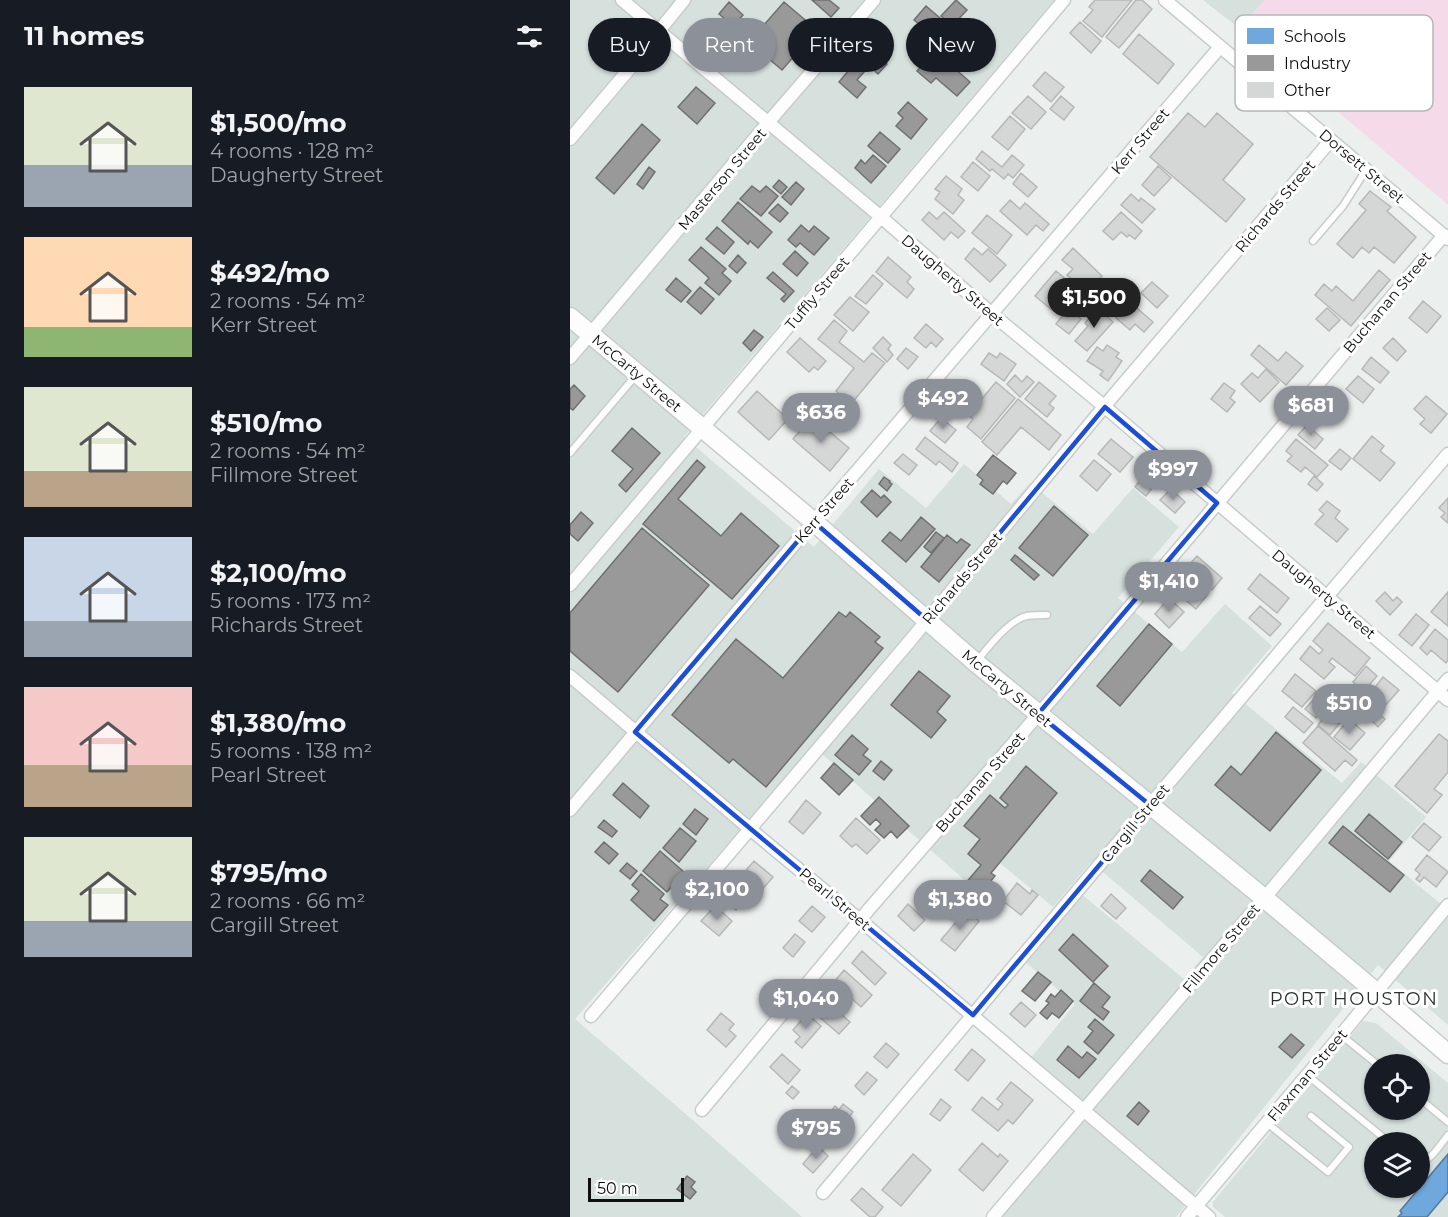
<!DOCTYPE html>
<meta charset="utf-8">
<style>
body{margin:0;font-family:Montserrat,sans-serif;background:#242831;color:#f1f3f6;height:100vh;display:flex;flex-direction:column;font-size:22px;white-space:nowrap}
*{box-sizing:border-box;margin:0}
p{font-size:20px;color:#9ea1a6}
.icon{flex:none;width:33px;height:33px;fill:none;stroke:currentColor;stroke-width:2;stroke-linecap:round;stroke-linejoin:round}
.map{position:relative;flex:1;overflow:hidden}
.details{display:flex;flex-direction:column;background:#171b24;width:570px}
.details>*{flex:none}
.hud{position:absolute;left:18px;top:18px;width:570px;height:54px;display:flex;gap:12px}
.controls{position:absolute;left:794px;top:1054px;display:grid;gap:12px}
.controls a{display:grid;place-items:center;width:66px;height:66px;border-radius:50%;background:#171b24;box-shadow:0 2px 4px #0004;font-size:30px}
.scale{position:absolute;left:18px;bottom:15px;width:96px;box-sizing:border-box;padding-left:6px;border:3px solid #0d100f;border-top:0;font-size:16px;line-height:21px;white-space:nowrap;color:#0d100f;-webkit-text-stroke:4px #fff;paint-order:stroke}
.price{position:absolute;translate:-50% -51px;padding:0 14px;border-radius:21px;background:#8c9099;color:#fff;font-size:20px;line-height:39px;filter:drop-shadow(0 2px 3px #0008)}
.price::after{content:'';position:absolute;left:50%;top:36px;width:18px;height:14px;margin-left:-9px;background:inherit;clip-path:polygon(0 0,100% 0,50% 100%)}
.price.active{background:#222;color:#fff}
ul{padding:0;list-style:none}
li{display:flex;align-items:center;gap:18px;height:150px;padding:0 24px}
li span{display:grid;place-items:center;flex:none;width:168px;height:120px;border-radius:0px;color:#555}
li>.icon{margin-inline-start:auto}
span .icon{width:72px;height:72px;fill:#fffc;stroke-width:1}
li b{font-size:26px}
h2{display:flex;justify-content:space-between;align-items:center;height:72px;padding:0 24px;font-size:26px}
.pill{padding:0 21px;border-radius:27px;background:#171b24;box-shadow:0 2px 4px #0004;font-size:21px;line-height:54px}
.pill.active{background:#8c9099;color:#fff}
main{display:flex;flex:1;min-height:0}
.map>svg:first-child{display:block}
.built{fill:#d6e0dc;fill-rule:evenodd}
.green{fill:#f5dbea}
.schools{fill:#6fa8dc;stroke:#527a9e;stroke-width:1.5}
.industry{fill:#999;stroke:#6f7070;stroke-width:1.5}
.building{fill:#d4d7d6;stroke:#b5b8b7;stroke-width:1.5}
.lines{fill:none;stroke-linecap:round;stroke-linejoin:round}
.service-casing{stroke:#c8ccca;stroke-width:9}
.minor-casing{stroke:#c8ccca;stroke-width:15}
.secondary-casing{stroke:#c8ccca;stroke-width:21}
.service{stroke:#fcfdfc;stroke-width:6}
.minor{stroke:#fcfdfc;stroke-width:12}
.secondary{stroke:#fcfdfc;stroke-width:18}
.marked{fill:none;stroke:#1d4ed8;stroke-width:4.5;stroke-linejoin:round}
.labels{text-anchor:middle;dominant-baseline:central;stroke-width:6;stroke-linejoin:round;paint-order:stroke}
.street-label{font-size:15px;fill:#0d100f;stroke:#fff}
.quarter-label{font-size:18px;letter-spacing:1.5px;fill:#2c312f;stroke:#fff}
.key{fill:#fff;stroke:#b6b7b7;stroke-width:1.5}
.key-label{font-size:16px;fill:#0d100f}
</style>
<main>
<section class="details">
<h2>11 homes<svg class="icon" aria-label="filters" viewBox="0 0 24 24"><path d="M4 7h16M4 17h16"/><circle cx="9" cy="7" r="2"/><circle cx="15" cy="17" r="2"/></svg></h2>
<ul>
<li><span style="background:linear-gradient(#dfe7d0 65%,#9aa5b1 0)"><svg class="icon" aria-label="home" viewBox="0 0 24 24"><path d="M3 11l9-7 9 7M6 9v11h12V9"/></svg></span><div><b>$1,500/mo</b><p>4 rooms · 128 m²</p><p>Daugherty Street</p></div></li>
<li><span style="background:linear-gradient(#ffd9b3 75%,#8fb573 0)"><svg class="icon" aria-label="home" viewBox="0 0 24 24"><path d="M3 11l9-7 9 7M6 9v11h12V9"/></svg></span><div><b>$492/mo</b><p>2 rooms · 54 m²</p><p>Kerr Street</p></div></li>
<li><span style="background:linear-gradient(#dfe7d0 70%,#b9a48a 0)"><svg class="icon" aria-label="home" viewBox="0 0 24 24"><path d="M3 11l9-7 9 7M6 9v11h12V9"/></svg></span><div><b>$510/mo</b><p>2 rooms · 54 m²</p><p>Fillmore Street</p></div></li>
<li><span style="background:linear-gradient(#c9d6e8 70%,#9aa5b1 0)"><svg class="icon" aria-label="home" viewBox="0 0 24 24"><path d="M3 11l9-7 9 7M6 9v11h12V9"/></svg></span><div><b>$2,100/mo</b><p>5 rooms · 173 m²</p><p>Richards Street</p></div></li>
<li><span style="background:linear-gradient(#f6c9c9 65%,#b9a48a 0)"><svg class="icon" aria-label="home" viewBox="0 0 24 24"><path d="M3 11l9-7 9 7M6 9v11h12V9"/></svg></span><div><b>$1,380/mo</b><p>5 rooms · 138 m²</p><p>Pearl Street</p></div></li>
<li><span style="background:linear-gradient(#dfe7d0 70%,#9aa5b1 0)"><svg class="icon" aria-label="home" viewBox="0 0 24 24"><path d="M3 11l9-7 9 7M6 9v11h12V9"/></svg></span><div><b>$795/mo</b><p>2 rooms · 66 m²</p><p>Cargill Street</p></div></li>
</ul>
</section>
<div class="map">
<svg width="878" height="1217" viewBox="0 0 878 1217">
<rect width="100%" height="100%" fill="#ebefed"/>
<path class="built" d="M0,0H484L114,437L244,547L309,469L356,508L394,464L441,504L460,483L523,534L563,488L609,527L548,598L612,652L655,604L702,646L662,693L772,783L791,762L856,817L819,861L878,910V1025L808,965L606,1217H416L513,1104L460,1059L505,1004L454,961L510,893L614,979L633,957L521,862L483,907L430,863L407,891L243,746L5,1019L125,1122L232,1217H0Z
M633,0H695L669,28Z
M793,1021L806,1023L878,1083V1217H655L643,1207V1202ZM804,1065H849V1110H804ZM804,1143H849V1188H804Z"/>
<path class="green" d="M695,0H878V205L669,28Z"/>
<path class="schools" d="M878,1154V1192L857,1217H828L832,1213L830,1211Z"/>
<path class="industry" d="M242,0H259L269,8L261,17Z
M386,0L397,10L382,26L371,16Z
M159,2L173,15L163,26L149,14Z
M214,2L247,30L212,70L179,42Z
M356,6L370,18L358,32L344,20Z
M145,22L161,36L147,51L132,38Z
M299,48L317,64L308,74L290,58Z
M365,51L400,82L387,96L366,78L361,83L347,71Z
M284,64L294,72L287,80L296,87L287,98L269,82Z
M126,87L145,103L127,124L108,107Z
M338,102L357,119L341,139L326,126L333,118L328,113Z
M72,124L90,140L44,194L26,178Z
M310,132L330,149L318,163L298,146Z
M303,155L316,166L301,183L285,168L291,160L295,164Z
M79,167L85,172L73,189L67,184Z
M209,180L217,187L211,194L203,187Z
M226,182L234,189L221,205L212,197Z
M182,186L190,192L196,186L208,196L191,216L170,199Z
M168,202L202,232L188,248L180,241L178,244L152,221Z
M208,204L218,213L210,222L199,213Z
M231,225L239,232L244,226L259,238L244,255L230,243L226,247L218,240Z
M147,227L164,242L154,254L136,239Z
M131,247L156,269L152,273L161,281L149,295L135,283L139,278L119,260Z
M225,251L238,263L227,276L213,264Z
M168,255L176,263L167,273L159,266Z
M203,272L224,291L214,302L211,299L216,294L197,278Z
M106,278L121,291L111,302L96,290Z
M130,287L144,299L131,314L117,302Z
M184,330L193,337L181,351L173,343Z
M4,385L15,396L3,410L0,408V389Z
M62,428L90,453L56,492L49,485L63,469L42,451Z
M423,455L446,473L437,484L433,481L423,494L410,484L413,480L407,475Z
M127,460L135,467L108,499L151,536L171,513L209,546L162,599L73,524Z
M314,477L320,481L319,482L322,484L317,491L309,484Z
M302,490L311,498L314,495L321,502L307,517L291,502Z
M484,506L518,535L483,576L449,548Z
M11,512L23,523L8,541L0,534V525Z
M351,517L365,529L336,562L312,541L320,532L331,541Z
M72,528L139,585L48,692L0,651V613Z
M366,532L374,538L361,553L354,547Z
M377,535L387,543L391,539L400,545L369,582L351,567Z
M445,555L469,575L464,580L441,560Z
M269,612L276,617L280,612L310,637L305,642L313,648L196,787L163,759L159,763L102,715L166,639L213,678Z
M579,624L602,644L550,706L527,686Z
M349,671L380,696L367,712L376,720L361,738L321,705Z
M706,732L751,770L700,831L645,785L661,766L671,775Z
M282,735L298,749L293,755L301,761L289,775L265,755Z
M311,761L322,770L314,780L303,771Z
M264,763L283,780L269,795L251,778Z
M456,766L487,793L421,873L425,876L398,909L384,897L411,865L398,854L410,839L394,826L420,795L435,808L438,805L430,798Z
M53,783L79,806L70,818L43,795Z
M309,797L339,826L327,838L321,831L314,838L305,830L311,824L306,819L300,825L291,816Z
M125,809L138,819L126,835L113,824Z
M799,814L832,842L818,859L785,831Z
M34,820L47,831L42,837L28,827Z
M773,826L834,875L820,892L759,843Z
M110,828L126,841L109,862L93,848Z
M34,842L48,854L39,864L25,852Z
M90,851L114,872L97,892L73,871Z
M57,863L67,871L60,879L50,871Z
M580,870L613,897L603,909L571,881Z
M71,874L94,894L90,899L98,905L84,921L61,900L69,891L62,885Z
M503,934L538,966L523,982L489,950Z
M468,972L481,982L465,1001L452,991Z
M524,983L540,997L532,1007L539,1012L533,1020L510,1001Z
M491,990L503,1001L489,1018L482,1013L477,1019L470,1013L479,1003L476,1001L481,994L485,997Z
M525,1019L544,1035L528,1054L514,1042L523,1031L518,1027Z
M721,1034L734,1045L722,1058L709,1047Z
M498,1046L512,1058L517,1052L526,1059L509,1078L487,1060Z
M569,1102L579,1111L568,1125L557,1116Z
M117,1176L125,1182L121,1187L126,1192L120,1199L107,1189Z"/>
<path class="building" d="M525,0H562L532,37L513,21L523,10L519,7Z
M566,0H572L582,9L549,48L536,37Z
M510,22L531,41L521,53L500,33Z
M569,34L604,64L588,84L553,54Z
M475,72L494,87L481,102L463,86Z
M458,96L476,112L461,129L442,113Z
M491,96L504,107L494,120L480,109Z
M618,113L635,127L647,113L683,144L653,180L675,199L656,222L580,157Z
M440,116L455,129L438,150L422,137Z
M412,151L432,167L442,155L454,165L443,178L438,174L434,179L422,169L420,171L406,159Z
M403,162L420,176L408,191L391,177Z
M588,166L601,178L584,196L572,185Z
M451,173L467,187L458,197L443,184Z
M376,176L392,189L388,195L394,200L383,214L365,199L370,192L365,189Z
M800,191L821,207L817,211L846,237L824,263L804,247L799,253L792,247L783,258L767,244L796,210L789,204Z
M561,194L569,201L571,198L585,209L572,223L551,205Z
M440,200L450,209L455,203L479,224L473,231L466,225L457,235L430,211Z
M359,212L367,219L374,212L395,231L388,238L381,232L374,240L352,220Z
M551,212L572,231L565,239L559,235L557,237L551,232L543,240L533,231Z
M417,215L442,235L427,254L402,233Z
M404,248L412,255L418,249L436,265L420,282L395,259Z
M503,248L532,276L522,287L527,292L522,297L497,275L503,269L492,260Z
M318,257L341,277L337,282L344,289L337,298L306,272Z
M809,270L820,280L781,326L745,295L754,284L762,291L766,286L783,301Z
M486,271L503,285L482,310L465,296Z
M303,275L313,284L296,304L285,296Z
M582,282L598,296L587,308L571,293Z
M549,285L558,294L553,299L557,303L549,313L543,308L551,300L542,293Z
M280,297L299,312L283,331L264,315Z
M853,301L871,316L857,333L839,318Z
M560,302L583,322L574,332L565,324L560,330L546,318Z
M499,308L511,319L499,334L486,324Z
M528,308L543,322L517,351L505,341L518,326L515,323Z
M757,308L770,320L759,331L746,319Z
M264,320L277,331L269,342L294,362L302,353L315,363L281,404L266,391L284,368L248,339Z
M356,324L373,339L366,347L361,342L356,348L344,338Z
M313,337L321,345L318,349L323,355L317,362L303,348Z
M230,338L256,361L248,370L244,367L239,372L217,352Z
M823,338L836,351L827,361L813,348Z
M537,345L549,353L546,357L552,361L538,381L530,375L533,371L517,361L527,347L533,351Z
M689,345L708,361L716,352L733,366L716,385L681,355Z
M336,348L348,357L338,369L327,359Z
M419,353L427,358L430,353L446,364L434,381L411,364Z
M801,357L819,372L810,383L792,369Z
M696,369L709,382L690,402L671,384L682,373L688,378Z
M445,375L452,382L457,376L464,382L450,397L437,384Z
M788,376L804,389L793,403L776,389Z
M426,382L445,398L411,439L397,427L403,419L398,415Z
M469,382L486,396L479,404L484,408L477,417L455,399Z
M654,383L665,391L660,398L665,402L657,412L641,399Z
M187,391L218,419L199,440L168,412Z
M856,396L877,414L861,433L850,424L855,419L844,409Z
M448,399L491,435L479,450L451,427L427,455L412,442Z
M230,405L240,413L231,424L221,416Z
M242,417L279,448L260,471L223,439Z
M371,418L386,430L375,443L360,431Z
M737,425L753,439L745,449L728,435Z
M802,436L814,446L810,451L825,463L810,481L783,459Z
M355,437L388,463L382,472L369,461L366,465L346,449Z
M541,439L563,457L550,472L528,454Z
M726,439L758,465L747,477L735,467L731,472L717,461L722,456L716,451Z
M770,449L781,458L771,470L759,461Z
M333,454L347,465L339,475L324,463Z
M524,460L541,474L527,491L510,476Z
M575,474L586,483L576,496L565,487Z
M744,476L753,484L747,491L738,484Z
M601,489L615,502L605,513L590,500Z
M878,498V523L871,517L875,513L869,508Z
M757,501L770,511L765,518L778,529L767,542L745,524L754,514L749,510Z
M627,556L652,578L642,590L617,567Z
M690,574L719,598L707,613L678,589Z
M615,575L638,594L626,609L603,589Z
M815,592L823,601L827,597L832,602L820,615L806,601Z
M878,592V626L861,612Z
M599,598L614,612L599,628L585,614Z
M690,606L711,624L700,636L679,618Z
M846,614L859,625L842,646L829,635Z
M758,623L800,658L785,676L762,658L759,662L765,667L754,679L730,659L740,646L749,654L753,650L743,641Z
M865,629L878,640V660L876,663L861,650L857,655L850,648Z
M796,666L807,676L794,691L783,682Z
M725,674L746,691L732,707L712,691Z
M813,677L829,690L814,707L799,695Z
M781,686L798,700L784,716L767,702Z
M746,697L756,705L746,718L735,709Z
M800,706L815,719L808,727L794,713Z
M723,707L743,723L734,733L715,717Z
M761,709L773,719L760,735L748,725Z
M779,719L795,733L780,750L764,737Z
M748,726L787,760L782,766L775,760L765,771L733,743Z
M869,734L878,741V772L864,789L872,795L857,813L825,786Z
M236,800L251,813L233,834L219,822Z
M286,818L310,840L297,854L286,844L282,847L270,836Z
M854,823L871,837L859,851L842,837Z
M857,855L878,872L866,887L854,877L850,882L846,879L850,874L845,870Z
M184,861L203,877L190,892L171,876Z
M167,877L182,890L166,910L150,898Z
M447,883L460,894L462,890L468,895L451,915L433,901Z
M541,894L556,908L546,919L531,906Z
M338,904L355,920L344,931L328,916Z
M145,906L162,921L149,936L131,921Z
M242,906L255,917L242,932L229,921Z
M396,910L409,921L385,951L371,940Z
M225,934L235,942L223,957L213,948Z
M292,951L316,973L305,985L282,963Z
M274,970L302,995L291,1007L264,982Z
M250,996L280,1022L269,1034L239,1008Z
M451,1002L466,1015L455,1027L440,1014Z
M151,1013L164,1024L159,1030L166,1036L156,1047L137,1030Z
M237,1014L251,1026L232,1048L225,1042L230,1037L223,1030Z
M316,1043L329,1054L317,1068L304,1057Z
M402,1049L415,1060L398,1081L385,1070Z
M212,1054L230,1070L218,1084L200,1067Z
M297,1072L307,1080L294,1095L285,1086Z
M441,1082L463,1100L443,1124L438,1120L428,1131L402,1110L412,1097L428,1110L433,1104L427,1099Z
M222,1086L229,1092L223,1099L216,1093Z
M371,1099L381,1107L370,1121L360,1114Z
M273,1104L283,1112L267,1133L253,1121L265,1106L269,1110Z
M412,1143L428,1157L430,1154L438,1161L413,1191L389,1170Z
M248,1146L258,1156L243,1173L233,1164Z
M343,1154L361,1170L331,1206L312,1190Z
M292,1188L313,1207L305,1217H300L281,1200Z"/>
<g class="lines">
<g class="service-casing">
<path id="service" d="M743,241L773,206L796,170
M0,453L67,374
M408,660C418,647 441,619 457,616C463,615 471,615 477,615
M771,1035L808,1065
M737,1075L820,1143
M849,1098L878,1122
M697,1123L758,1172L779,1147L741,1116
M849,1164C862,1159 870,1145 878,1135"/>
</g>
<g class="minor-casing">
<path id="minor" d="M52,0L311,217L422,314L535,407L878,700
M595,0L878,239
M0,139L83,41L89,31L114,0
M0,358L208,111L304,0
M0,585L494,0
M0,676L180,829L290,920L639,1217
M0,810L227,541L650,47
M21,1016L339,642L543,396L761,140
M132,1110L300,908L487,693L874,235
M253,1193L562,826L878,454
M423,1217L713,876L878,679
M617,1217L771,1035L878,905"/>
</g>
<g class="secondary-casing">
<path id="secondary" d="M0,317L244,522L405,662L694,898L806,992L878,1054"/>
</g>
<use href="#service" class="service"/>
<use href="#minor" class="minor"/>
<use href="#secondary" class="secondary"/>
</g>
<path class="marked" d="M535,407L647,503L468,714L580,805L403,1015L65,732L244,522L357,620Z"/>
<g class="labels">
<g class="street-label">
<text transform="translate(570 141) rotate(-50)">Kerr Street</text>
<text transform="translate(792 166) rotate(40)">Dorsett Street</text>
<text transform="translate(152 179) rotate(-50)">Masterson Street</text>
<text transform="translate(705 206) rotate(-50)">Richards Street</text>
<text transform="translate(383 280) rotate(41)">Daugherty Street</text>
<text transform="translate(247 293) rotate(-50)">Tuffly Street</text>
<text transform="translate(817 302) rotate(-50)">Buchanan Street</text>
<text transform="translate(67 373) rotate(40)">McCarty Street</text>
<text transform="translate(254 510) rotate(-49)">Kerr Street</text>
<text transform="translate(392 578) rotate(-50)">Richards Street</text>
<text transform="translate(754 594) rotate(40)">Daugherty Street</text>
<text transform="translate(437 688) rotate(40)">McCarty Street</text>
<text transform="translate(410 782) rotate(-49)">Buchanan Street</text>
<text transform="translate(565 823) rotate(-50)">Cargill Street</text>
<text transform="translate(265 899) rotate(40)">Pearl Street</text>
<text transform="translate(651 948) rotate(-50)">Fillmore Street</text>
<text transform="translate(737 1075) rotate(-50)">Flaxman Street</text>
</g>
<g class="quarter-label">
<text x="784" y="999">PORT HOUSTON</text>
</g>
</g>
<rect x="665" y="15" width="198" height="96" rx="9" class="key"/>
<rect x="677" y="28" width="27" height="16" fill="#6fa8dc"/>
<rect x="677" y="55" width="27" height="16" fill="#999"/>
<rect x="677" y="82" width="27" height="16" fill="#d4d7d6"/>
<g class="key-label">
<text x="714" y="42">Schools</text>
<text x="714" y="69">Industry</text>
<text x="714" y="96">Other</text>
</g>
</svg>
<div class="controls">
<a><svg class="icon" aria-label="locate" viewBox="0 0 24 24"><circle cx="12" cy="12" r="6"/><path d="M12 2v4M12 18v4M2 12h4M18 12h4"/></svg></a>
<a><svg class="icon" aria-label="layers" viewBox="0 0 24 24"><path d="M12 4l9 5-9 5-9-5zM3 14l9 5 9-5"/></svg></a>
</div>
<div class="scale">50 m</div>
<b class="price active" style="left:524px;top:329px">$1,500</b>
<b class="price" style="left:373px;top:430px">$492</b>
<b class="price" style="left:741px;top:437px">$681</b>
<b class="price" style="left:251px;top:444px">$636</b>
<b class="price" style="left:603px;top:501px">$997</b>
<b class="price" style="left:599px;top:613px">$1,410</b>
<b class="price" style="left:779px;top:735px">$510</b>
<b class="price" style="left:147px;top:921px">$2,100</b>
<b class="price" style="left:390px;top:931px">$1,380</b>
<b class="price" style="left:236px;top:1030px">$1,040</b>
<b class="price" style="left:246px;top:1160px">$795</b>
<div class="hud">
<a class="pill">Buy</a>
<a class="pill active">Rent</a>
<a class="pill">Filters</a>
<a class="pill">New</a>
</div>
</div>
</main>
